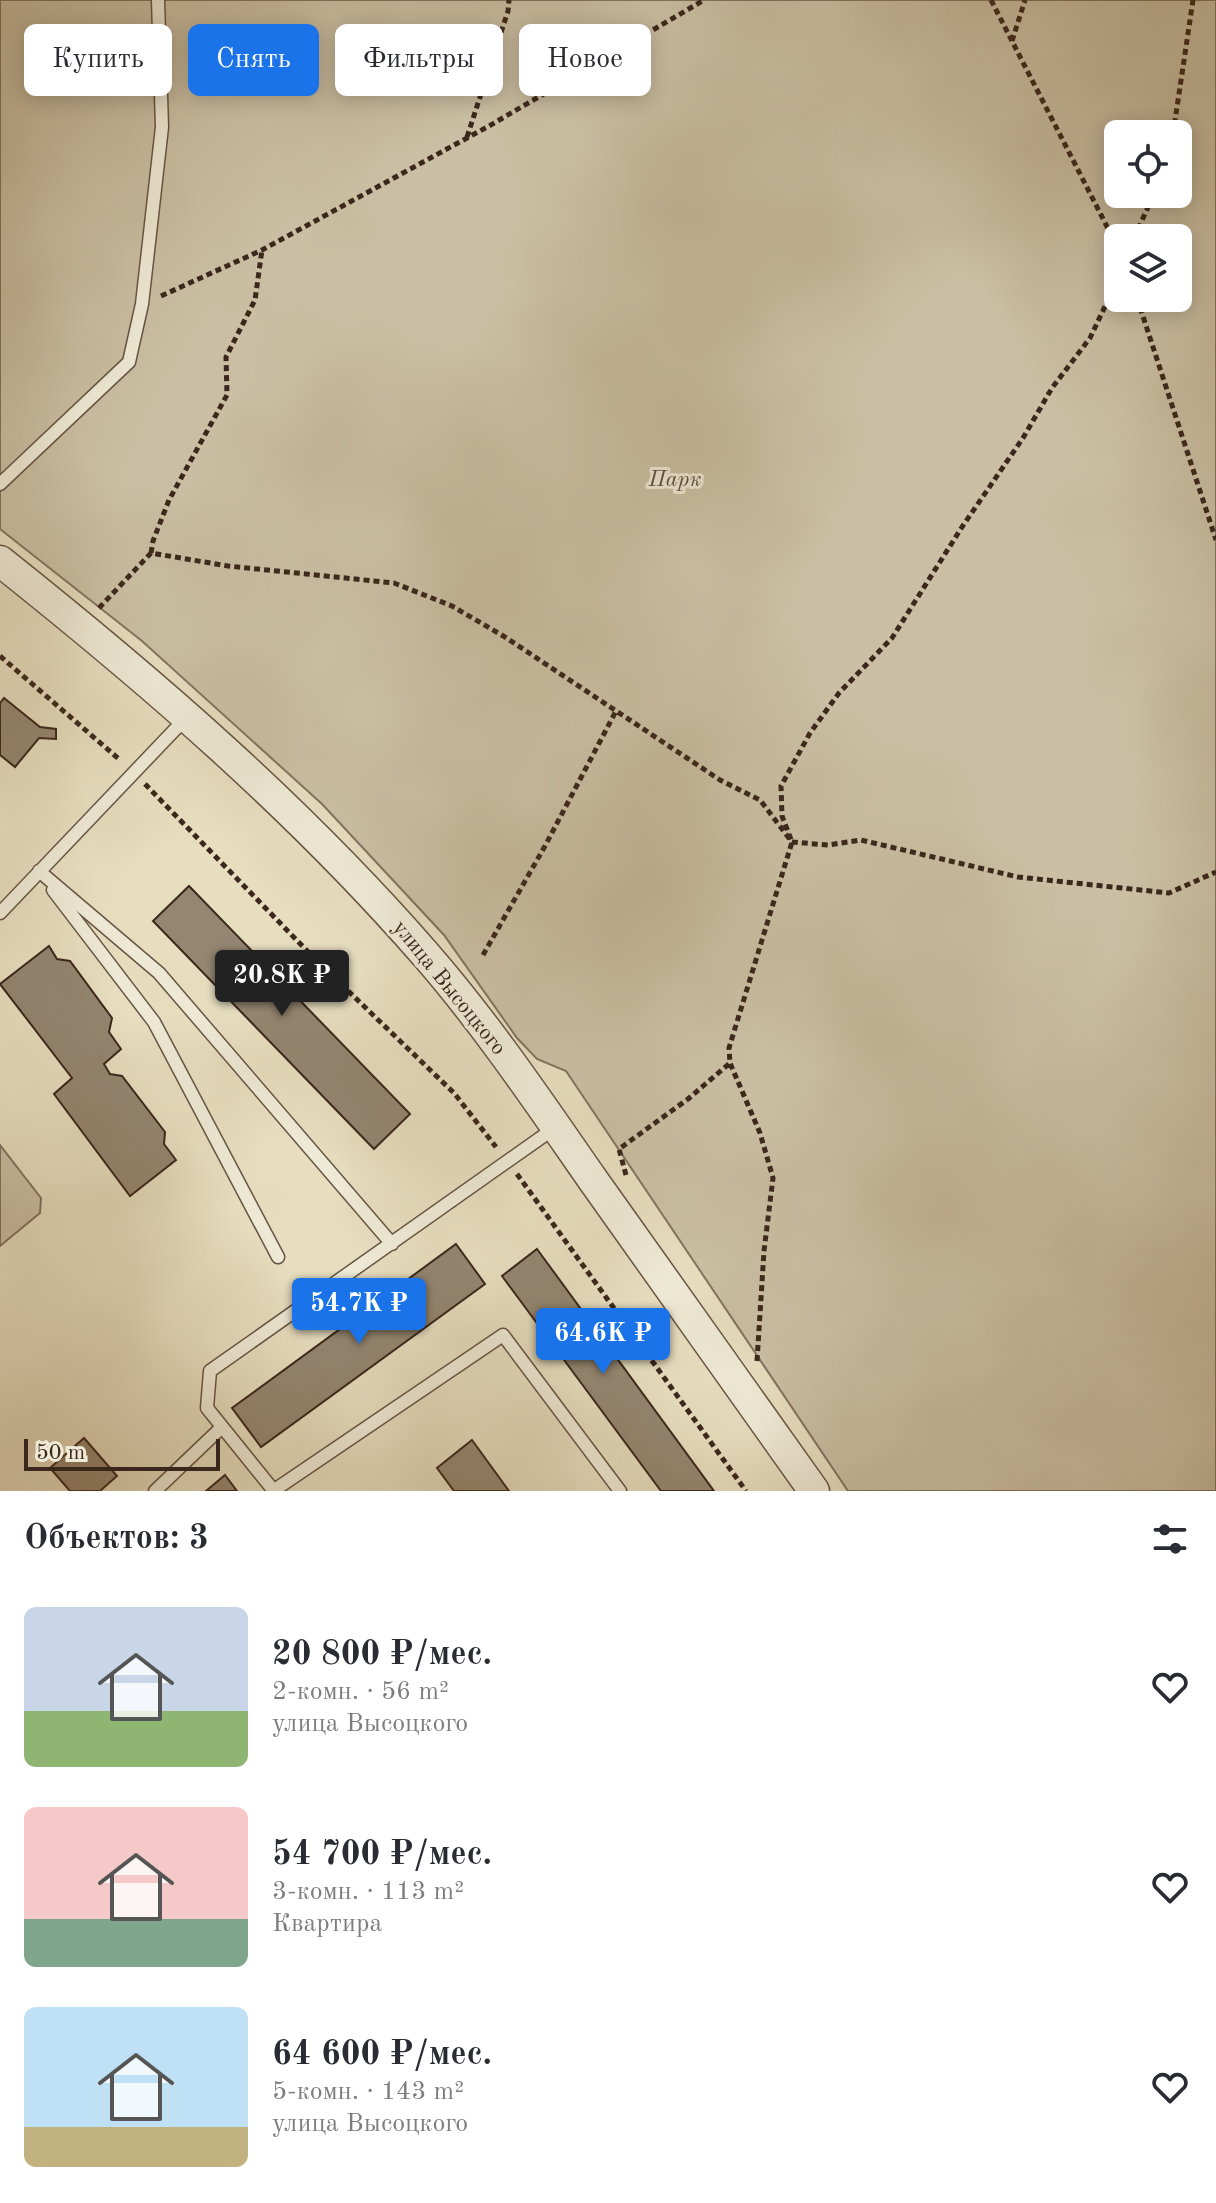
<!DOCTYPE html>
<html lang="ru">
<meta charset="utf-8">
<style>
body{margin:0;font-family:"Old Standard TT",serif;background:#f2f2f3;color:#2b2b33;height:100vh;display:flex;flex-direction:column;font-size:30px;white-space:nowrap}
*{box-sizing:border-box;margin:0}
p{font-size:26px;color:#7c7c81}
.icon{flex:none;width:44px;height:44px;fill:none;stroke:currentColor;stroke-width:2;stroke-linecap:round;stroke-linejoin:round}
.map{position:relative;height:1491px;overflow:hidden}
.side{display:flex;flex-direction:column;background:#fff;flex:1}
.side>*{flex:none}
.top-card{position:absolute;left:24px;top:24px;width:800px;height:72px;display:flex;gap:16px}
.fabs{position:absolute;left:1104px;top:120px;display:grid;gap:16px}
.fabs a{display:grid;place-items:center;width:88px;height:88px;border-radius:12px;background:#fff;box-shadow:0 4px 20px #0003;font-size:40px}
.scale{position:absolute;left:24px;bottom:20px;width:196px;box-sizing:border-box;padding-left:8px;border:4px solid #3b271b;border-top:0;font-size:22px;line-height:28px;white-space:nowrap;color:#3b271b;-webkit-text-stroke:6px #efead6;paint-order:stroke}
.price{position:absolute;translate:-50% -68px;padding:0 18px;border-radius:8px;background:#1a73e8;color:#fff;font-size:26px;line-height:52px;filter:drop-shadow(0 2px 4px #0008)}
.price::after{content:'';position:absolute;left:50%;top:48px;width:24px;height:18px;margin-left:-12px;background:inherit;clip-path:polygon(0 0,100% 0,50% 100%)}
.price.active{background:#222;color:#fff}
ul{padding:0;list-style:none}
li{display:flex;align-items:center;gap:24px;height:200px;padding:0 24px}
li span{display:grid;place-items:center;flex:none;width:224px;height:160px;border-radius:12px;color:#555}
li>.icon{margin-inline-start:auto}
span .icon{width:96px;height:96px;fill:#fffc;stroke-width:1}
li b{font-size:34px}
h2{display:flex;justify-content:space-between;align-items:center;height:96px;padding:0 24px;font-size:34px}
.chip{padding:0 28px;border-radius:12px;background:#fff;box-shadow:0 4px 20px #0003;font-size:28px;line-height:72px}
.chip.active{background:#1a73e8;color:#fff}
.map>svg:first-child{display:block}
.green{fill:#cabfa4;stroke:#827360;stroke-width:2;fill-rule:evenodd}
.building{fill:#948671;stroke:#3b271b;stroke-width:2}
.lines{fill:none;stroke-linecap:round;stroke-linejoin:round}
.service-casing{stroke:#654;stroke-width:15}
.tertiary-casing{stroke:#654;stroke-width:33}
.path{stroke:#3b271b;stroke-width:5;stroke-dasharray:6 4;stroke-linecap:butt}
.service{stroke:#efead6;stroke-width:12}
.tertiary{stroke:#efead6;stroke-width:30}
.labels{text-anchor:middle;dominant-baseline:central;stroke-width:6;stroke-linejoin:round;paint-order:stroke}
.park-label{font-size:22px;font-style:italic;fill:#5f4d3d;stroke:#efead6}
.street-label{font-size:22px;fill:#3b271b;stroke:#efead6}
</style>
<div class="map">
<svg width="1216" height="1491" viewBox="0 0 1216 1491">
<rect width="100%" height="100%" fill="#e7dec0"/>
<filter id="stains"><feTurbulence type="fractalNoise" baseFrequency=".0025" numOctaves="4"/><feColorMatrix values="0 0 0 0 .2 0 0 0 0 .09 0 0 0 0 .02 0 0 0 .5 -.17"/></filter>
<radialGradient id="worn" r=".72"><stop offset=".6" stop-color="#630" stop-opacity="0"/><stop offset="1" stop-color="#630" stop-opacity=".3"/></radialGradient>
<path class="green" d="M0,0H1216V1491H848L566,1071L537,1059L517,1038L444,935L322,804L142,641L0,529ZM1118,134H1178V194H1118ZM1118,238H1178V298H1118Z
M0,1145L41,1198L40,1213L0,1246Z"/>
<path class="building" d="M4,698L40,727L56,729V739L39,738L15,767L0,755V703Z
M189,886L410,1114L374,1149L153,921Z
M49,946L57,959L70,961L112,1018L109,1032L121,1049L104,1064L110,1074L122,1076L165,1132L164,1144L176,1160L130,1196L54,1094L72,1078L0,984Z
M456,1244L485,1284L261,1447L232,1408Z
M537,1249L714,1491H661L502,1276Z
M84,1438L117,1476L100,1491H70L50,1468Z
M472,1440L509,1491H454L437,1468Z
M225,1475L237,1491H206Z"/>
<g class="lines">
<g class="service-casing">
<path id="service" d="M0,484L129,362L142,304L162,127L158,0
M39,871L159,973L392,1244
M53,890L154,1022L278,1257
M0,913L186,718
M155,1491L222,1427
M273,1491L503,1335L620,1491
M274,1491L207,1408L210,1371L556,1127"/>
</g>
<g class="tertiary-casing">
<path id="tertiary" d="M0,561C152,682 298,808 426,955C487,1025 540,1104 593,1180C667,1284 740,1387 814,1491"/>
</g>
<path class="path" d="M991,0L1118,248
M1012,41L1025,0
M1173,134L1193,0
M467,137L508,11L509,0
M1134,238L1154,194
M161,296L262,250L489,126L704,0
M1137,298L1216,540
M151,553L153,541L169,500L227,395L226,357L255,300L262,250
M99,608L151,553L228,566L394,583L452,606L505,637L720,780L760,800L792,842L828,845L861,840L1018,877L1169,893L1216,872
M0,656L120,760
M145,784L315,959L454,1093L496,1147
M483,955L545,846L616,711
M517,1174L746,1491
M626,1175L619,1149L688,1099L730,1063
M757,1361L764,1251L773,1178L760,1133L730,1063L729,1048L792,842L782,816L781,786L810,733L839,693L892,638L962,527L1023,438L1052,388L1090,338L1118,279"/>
<use href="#service" class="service"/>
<use href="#tertiary" class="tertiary"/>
</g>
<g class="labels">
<g class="park-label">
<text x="675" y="480">Парк</text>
</g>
<g class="street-label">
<text transform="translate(449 988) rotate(51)">улица Высоцкого</text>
</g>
</g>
<rect width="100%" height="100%" filter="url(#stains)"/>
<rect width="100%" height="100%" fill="url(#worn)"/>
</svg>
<div class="fabs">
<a><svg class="icon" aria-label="locate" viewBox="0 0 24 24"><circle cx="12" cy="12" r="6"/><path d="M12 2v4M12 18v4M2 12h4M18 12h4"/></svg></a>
<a><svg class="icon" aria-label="layers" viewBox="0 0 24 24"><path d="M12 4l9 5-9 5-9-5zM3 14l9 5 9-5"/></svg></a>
</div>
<div class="scale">50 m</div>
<b class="price active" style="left:282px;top:1018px">20.8K ₽</b>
<b class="price" style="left:359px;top:1346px">54.7K ₽</b>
<b class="price" style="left:603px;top:1376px">64.6K ₽</b>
<div class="top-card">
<a class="chip">Купить</a>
<a class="chip active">Снять</a>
<a class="chip">Фильтры</a>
<a class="chip">Новое</a>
</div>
</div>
<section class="side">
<h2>Объектов: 3<svg class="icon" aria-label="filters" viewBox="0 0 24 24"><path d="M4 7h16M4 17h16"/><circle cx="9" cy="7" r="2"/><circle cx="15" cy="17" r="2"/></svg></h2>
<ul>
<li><span style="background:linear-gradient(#c9d6e8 65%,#8fb573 0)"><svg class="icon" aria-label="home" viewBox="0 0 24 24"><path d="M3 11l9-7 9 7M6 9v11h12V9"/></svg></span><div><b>20 800 ₽/мес.</b><p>2-комн. · 56 m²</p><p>улица Высоцкого</p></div><svg class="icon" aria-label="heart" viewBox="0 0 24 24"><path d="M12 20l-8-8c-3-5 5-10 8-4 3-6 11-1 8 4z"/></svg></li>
<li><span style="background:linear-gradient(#f6c9c9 70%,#7fa58c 0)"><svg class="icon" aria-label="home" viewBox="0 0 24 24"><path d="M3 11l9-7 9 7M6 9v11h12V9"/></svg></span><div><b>54 700 ₽/мес.</b><p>3-комн. · 113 m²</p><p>Квартира</p></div><svg class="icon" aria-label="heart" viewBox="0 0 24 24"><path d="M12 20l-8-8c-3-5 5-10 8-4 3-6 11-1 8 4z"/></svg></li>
<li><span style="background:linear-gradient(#bfe0f5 75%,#c2b280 0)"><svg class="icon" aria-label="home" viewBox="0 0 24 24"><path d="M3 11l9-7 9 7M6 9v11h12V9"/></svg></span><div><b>64 600 ₽/мес.</b><p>5-комн. · 143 m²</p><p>улица Высоцкого</p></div><svg class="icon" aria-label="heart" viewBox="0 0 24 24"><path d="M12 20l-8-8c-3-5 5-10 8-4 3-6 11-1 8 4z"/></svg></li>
</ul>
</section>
